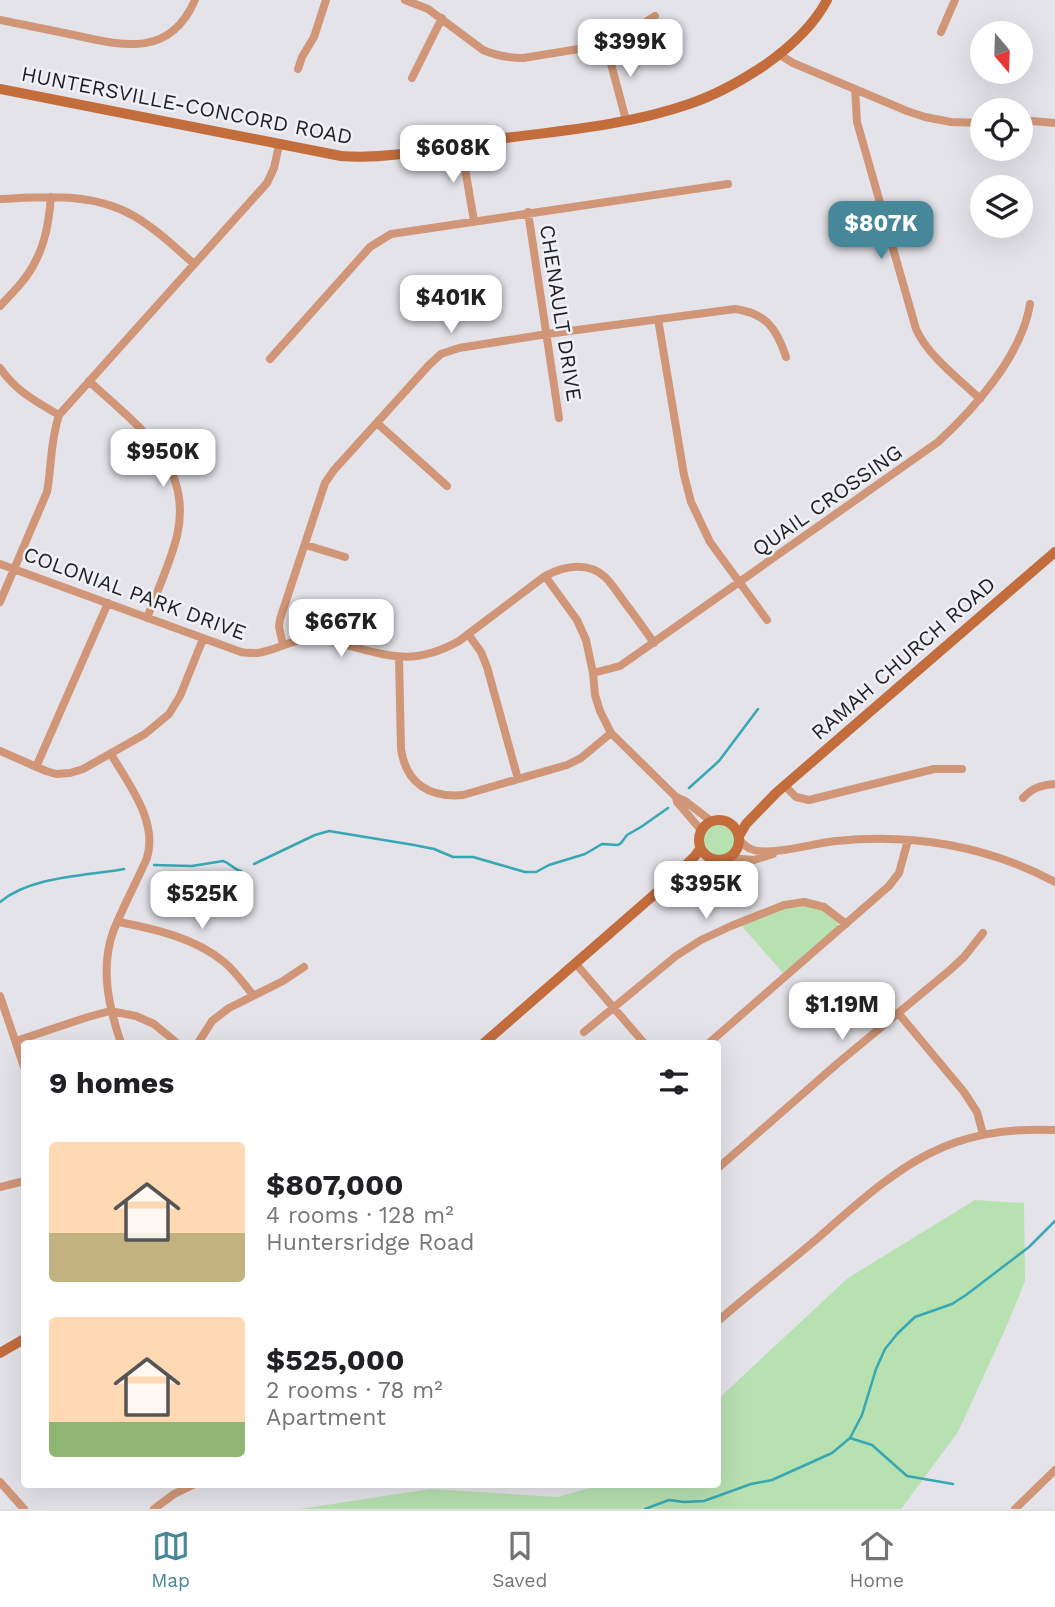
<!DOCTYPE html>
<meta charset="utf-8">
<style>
body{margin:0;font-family:"Work Sans",sans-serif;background:#f6f6f6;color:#202124;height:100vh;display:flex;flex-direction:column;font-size:26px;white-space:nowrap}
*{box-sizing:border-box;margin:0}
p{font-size:23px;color:#757577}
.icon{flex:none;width:38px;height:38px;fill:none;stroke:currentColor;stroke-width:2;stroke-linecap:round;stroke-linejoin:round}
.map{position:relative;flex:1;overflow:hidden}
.side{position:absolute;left:21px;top:1040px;width:700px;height:448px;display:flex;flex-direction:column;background:#fff;border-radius:7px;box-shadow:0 7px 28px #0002}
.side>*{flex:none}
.needle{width:46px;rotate:161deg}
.controls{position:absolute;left:970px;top:21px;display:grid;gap:14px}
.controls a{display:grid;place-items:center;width:63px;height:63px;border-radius:50%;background:#fff;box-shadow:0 7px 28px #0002;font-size:35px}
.price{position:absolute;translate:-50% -60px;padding:0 16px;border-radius:14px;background:#fff;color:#222;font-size:23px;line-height:46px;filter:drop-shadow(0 2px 4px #0008)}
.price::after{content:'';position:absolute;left:50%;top:42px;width:21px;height:16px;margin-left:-10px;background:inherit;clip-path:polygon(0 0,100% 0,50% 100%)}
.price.selected{background:#468899;color:#fff}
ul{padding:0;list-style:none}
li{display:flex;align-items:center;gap:21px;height:175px;padding:0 28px}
li span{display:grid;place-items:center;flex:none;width:196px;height:140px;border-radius:7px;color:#555}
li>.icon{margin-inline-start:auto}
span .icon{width:84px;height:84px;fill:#fffc;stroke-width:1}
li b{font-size:30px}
h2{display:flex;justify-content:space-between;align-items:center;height:84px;padding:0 28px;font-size:30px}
.dock{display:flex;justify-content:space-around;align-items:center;height:98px;border-top:2px solid #e0e0e0;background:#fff;font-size:19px;color:#757577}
.dock a{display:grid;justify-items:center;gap:4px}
.dock .selected{color:#468899}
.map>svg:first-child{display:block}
.green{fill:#b7e1b1}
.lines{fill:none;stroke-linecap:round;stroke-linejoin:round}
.stream{stroke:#37a7b4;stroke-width:2.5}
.minor{stroke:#d19677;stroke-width:8}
.secondary{stroke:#c36d3d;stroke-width:10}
.labels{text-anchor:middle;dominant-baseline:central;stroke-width:5;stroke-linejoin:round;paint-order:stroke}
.street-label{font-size:21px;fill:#1f1f21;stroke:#f0f1f6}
</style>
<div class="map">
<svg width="1055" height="1509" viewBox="0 0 1055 1509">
<rect width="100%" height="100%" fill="#e3e3e9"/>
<path class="green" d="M699 840a20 20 0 1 1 40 0a20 20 0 1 1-40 0Z
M800,905L820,908L837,922L838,926L783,973L741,925L788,907Z
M975,1200L1024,1203L1025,1281L1007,1325L958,1432L901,1509H300L430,1489L557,1497L604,1484H718V1399L848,1278Z"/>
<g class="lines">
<path class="stream" d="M689,788L719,761L758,709
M254,864L315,835L329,831L414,845L434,849L453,857H473L525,872H536L549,865L585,854L602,844L618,845L621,843L627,835L641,827L668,808
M154,865L192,866L223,861C230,863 233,869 241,871
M0,902C31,876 86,876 124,869
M850,1438L872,1445L907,1476L953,1484
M645,1509L669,1500L684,1502L704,1501L751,1484L772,1480L832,1453L850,1438L862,1415L876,1369L885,1349L898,1333L915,1317L952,1304L966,1295L1029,1247L1055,1221"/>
<path class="minor" d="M405,0L428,9L483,50C497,56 508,58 523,58L616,43C630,37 641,24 655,16
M0,20C23,25 46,29 69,34C120,45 169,60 195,0
M941,32L955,0
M606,45L626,120
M780,55L793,63L907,111L925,117L951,122L982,123
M298,69L302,57L314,37L326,0
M412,78L442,18
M855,89L857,122L916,329C928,356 959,379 980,399
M1020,120L1055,123
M461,145L474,221
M0,199C45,197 93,192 134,216C156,229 175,247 194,264
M528,212L559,418
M0,306C12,293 27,279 35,262C46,242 49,219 51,197
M658,319L684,475L691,502L710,542L767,620
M270,359L370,247L391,234L728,184
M0,368C16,391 35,401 59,415
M89,381C136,425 194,463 177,536C170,564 157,591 147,618
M377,423L447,486
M306,545L345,557
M0,564L241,652C246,653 252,653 257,653C276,651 293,638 314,639C326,639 338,643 350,646C393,658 418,664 459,641L545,576C564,566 588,561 605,577C613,585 619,595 625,603C635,616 645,630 654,643
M545,576L577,620L586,640L593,673L595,695L600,711L611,733L676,797L677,802L701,830
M0,602L47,492C52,464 50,442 59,415L267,183L274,168L279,145
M468,634L481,652L487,667L518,779
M283,645L279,627L280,619L325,483L334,470L429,365L441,354L459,348L547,334L735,309C766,313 777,329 786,357
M399,658L401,749C406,784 430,798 463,795L567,765L581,758L611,733
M593,673L620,666L938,442C975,408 1022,355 1030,304
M0,751L46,771L56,774L70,773L83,769L145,734L169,714L180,696L203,639
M111,754C129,785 158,821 147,858C136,883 123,907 113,932C100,969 109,1008 121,1043
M36,767L108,603
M784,785L796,797L809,800L934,769H962
M676,797L685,801L711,821
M1023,798C1032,788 1041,785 1055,784
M739,839C743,843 745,847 751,849C768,857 815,843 836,841C912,833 988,846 1055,882
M729,858L754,860L773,854
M119,922C155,929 195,938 224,962C235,971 244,984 253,995
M576,964L644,1043
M0,996L24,1067
M899,1014L964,1092L977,1112L983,1134
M584,1032L676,956L701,940L731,926L784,905L804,902L824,907L846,924
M16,1041L88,1017L110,1011L136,1016L154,1024L177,1043
M198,1043L212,1021L229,1008L283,981L304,967
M709,1043L889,886L899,873L908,840
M718,1168L838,1063L950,970L964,957L983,933
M0,1187L24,1181
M718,1321C749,1294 781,1269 812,1243C894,1172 939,1125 1055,1130
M0,1482L24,1509
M154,1509L174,1494L195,1484
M1015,1509L1055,1470"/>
<path class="secondary" d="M0,89L341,156C391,160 441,147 490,140C556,131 626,126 689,104C716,95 741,81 765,65C789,48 813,27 827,0
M699 840a20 20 0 1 1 40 0a20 20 0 1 1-40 0Z
M739,836L746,824L776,793L1055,552
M484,1043L663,887L695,856L700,849
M0,1353L24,1339"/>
</g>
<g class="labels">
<g class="street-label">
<text transform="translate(187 105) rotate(11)">HUNTERSVILLE-CONCORD ROAD</text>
<text transform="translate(561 313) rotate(81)">CHENAULT DRIVE</text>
<text transform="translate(827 500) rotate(-35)">QUAIL CROSSING</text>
<text transform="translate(135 593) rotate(20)">COLONIAL PARK DRIVE</text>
<text transform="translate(903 658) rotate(-41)">RAMAH CHURCH ROAD</text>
</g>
</g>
</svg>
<div class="controls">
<a><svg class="needle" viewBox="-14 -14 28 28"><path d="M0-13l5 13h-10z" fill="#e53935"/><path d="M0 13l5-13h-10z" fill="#757577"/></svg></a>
<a><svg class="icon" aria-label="locate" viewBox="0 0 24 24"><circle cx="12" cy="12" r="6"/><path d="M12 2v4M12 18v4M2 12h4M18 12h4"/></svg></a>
<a><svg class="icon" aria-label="layers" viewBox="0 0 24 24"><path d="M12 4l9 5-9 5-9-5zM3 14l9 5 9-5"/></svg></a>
</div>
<b class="price" style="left:630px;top:79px">$399K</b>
<b class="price" style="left:453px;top:185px">$608K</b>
<b class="price selected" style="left:881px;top:261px">$807K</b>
<b class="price" style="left:451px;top:335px">$401K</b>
<b class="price" style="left:163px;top:489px">$950K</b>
<b class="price" style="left:341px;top:659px">$667K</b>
<b class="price" style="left:706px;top:921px">$395K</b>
<b class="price" style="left:202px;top:931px">$525K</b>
<b class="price" style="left:842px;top:1042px">$1.19M</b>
<section class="side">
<h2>9 homes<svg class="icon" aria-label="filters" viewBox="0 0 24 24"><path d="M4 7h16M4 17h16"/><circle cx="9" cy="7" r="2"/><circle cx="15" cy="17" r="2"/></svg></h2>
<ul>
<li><span style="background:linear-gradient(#ffd9b3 65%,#c2b280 0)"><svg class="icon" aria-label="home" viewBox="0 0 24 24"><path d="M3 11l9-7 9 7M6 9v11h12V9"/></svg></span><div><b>$807,000</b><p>4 rooms · 128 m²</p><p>Huntersridge Road</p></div></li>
<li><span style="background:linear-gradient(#ffd9b3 75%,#8fb573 0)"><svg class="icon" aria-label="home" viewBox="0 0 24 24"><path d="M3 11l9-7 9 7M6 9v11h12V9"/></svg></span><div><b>$525,000</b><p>2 rooms · 78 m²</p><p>Apartment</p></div></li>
</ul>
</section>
</div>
<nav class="dock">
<a class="selected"><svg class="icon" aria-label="map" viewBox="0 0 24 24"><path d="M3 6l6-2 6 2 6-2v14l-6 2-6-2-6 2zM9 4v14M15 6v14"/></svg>Map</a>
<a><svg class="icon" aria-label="saved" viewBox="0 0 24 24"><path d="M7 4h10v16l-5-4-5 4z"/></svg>Saved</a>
<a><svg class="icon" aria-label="home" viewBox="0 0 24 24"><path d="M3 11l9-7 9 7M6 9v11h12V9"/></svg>Home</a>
</nav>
